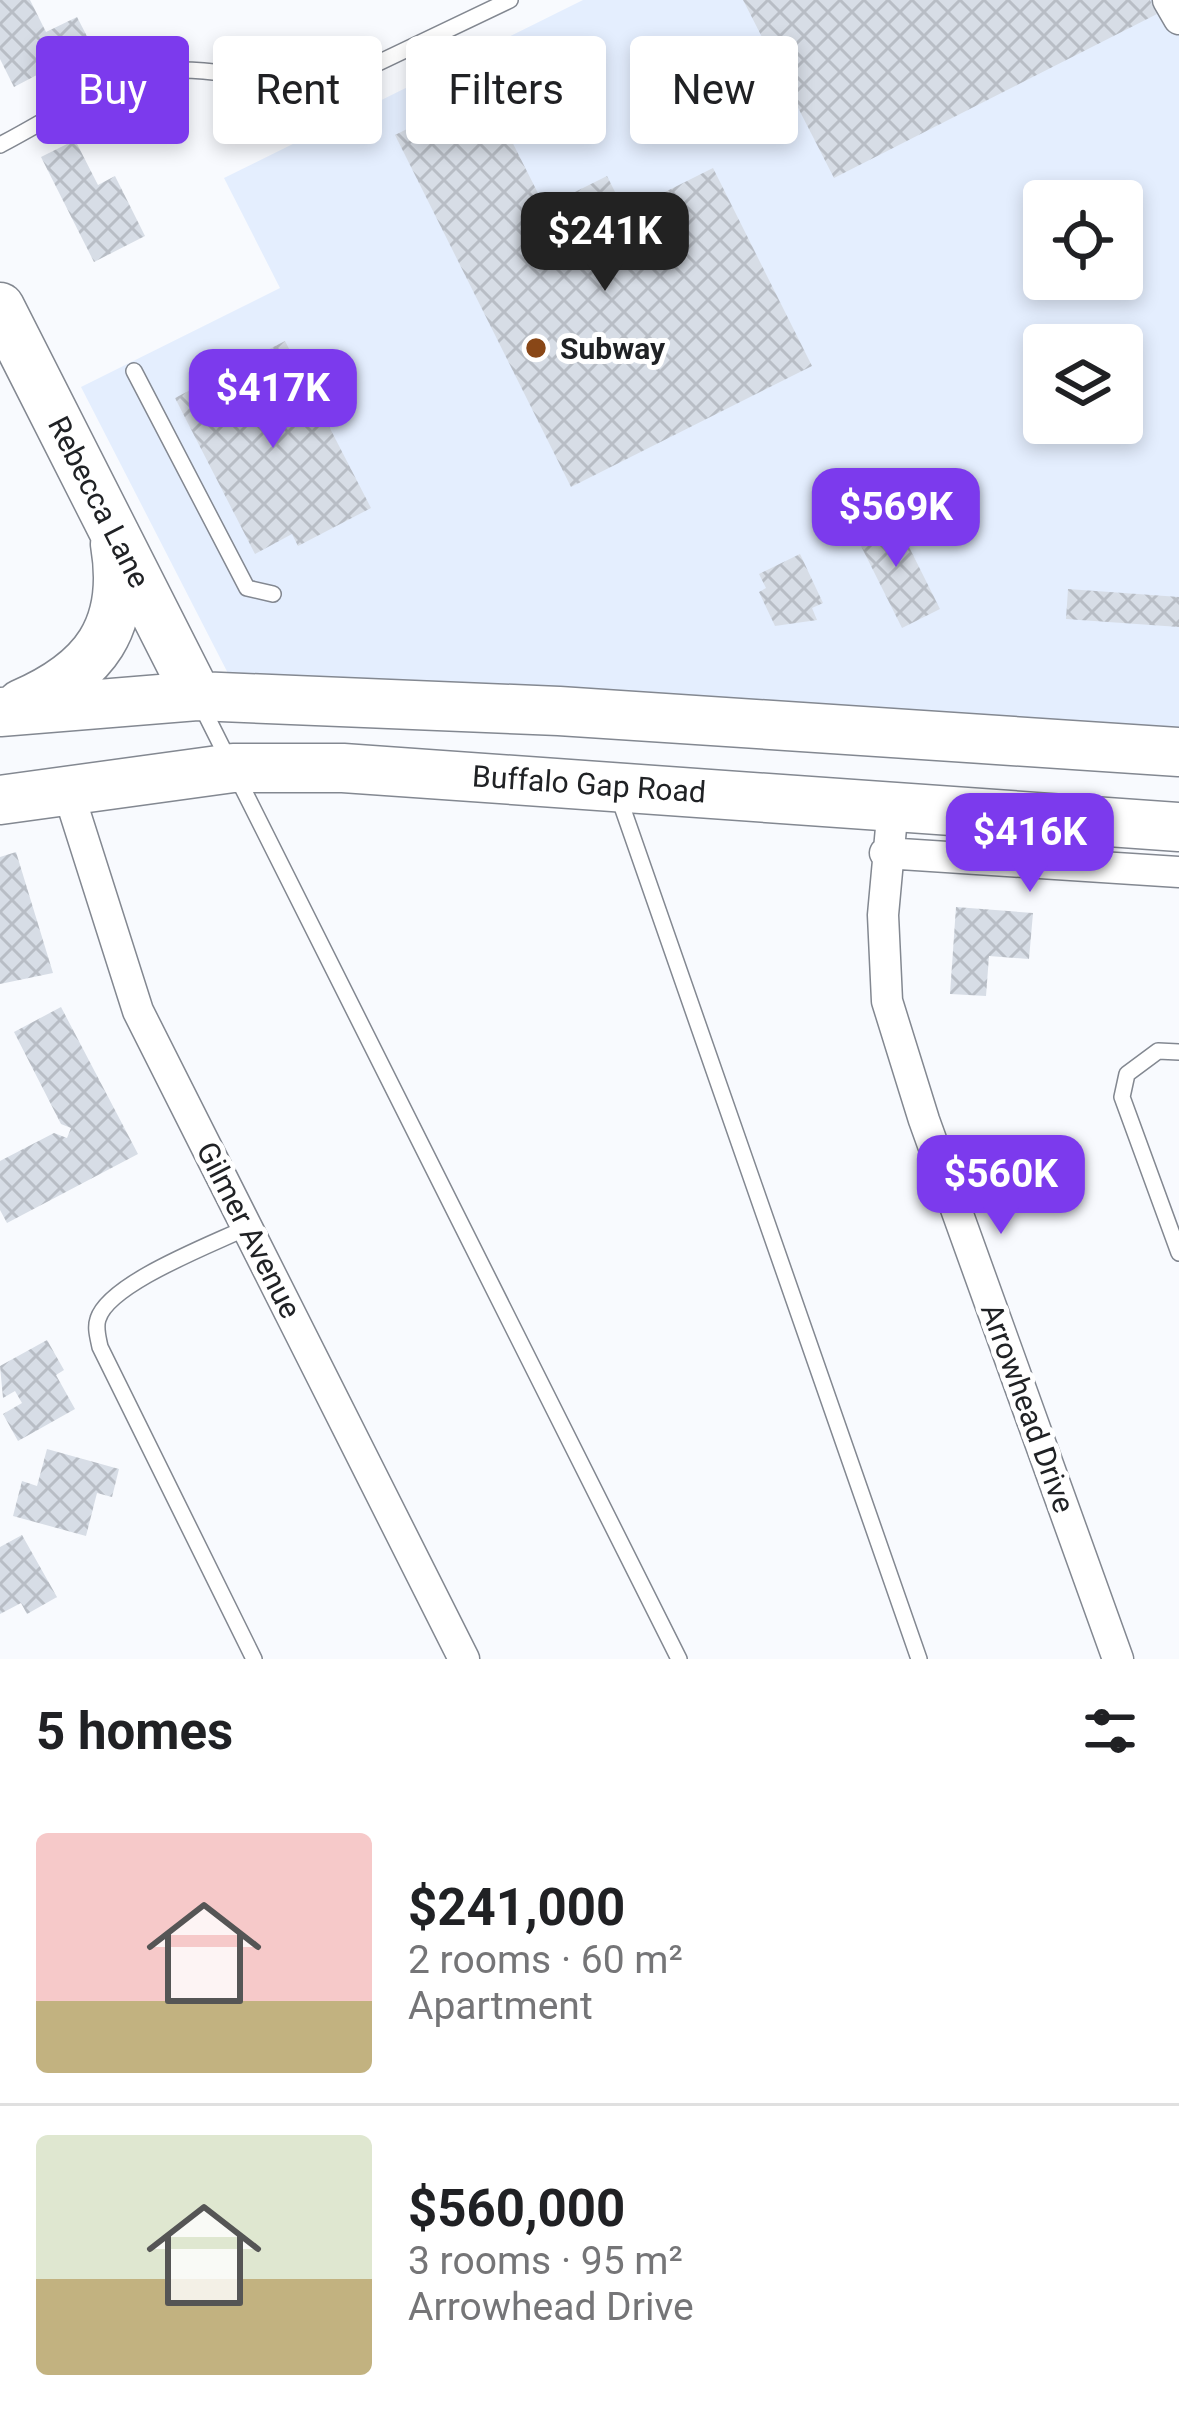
<!DOCTYPE html>
<meta charset="utf-8">
<style>
body{margin:0;font-family:Roboto,sans-serif;background:#f6f6f6;color:#202124;height:100vh;display:flex;flex-direction:column;font-size:45px;white-space:nowrap}
*{box-sizing:border-box;margin:0}
p{font-size:39px;color:#757577}
.icon{flex:none;width:66px;height:66px;fill:none;stroke:currentColor;stroke-width:2;stroke-linecap:round;stroke-linejoin:round}
.map{position:relative;height:1659px;overflow:hidden}
.side{display:flex;flex-direction:column;background:#fff;flex:1}
.side>*{flex:none}
.top-card{position:absolute;left:36px;top:36px;width:1107px;height:108px;display:flex;gap:24px}
.buttons{position:absolute;left:1023px;top:180px;display:grid;gap:24px}
.buttons a{display:grid;place-items:center;width:120px;height:120px;border-radius:12px;background:#fff;box-shadow:0 6px 18px #0003;font-size:60px}
.price{position:absolute;translate:-50% -102px;padding:0 27px;border-radius:24px;background:#7c3aed;color:#fff;font-size:39px;line-height:78px;filter:drop-shadow(0 3px 6px #0008)}
.price::after{content:'';position:absolute;left:50%;top:72px;width:36px;height:27px;margin-left:-18px;background:inherit;clip-path:polygon(0 0,100% 0,50% 100%)}
.price.current{background:#222;color:#fff}
ul{padding:0;list-style:none}
li{display:flex;align-items:center;gap:36px;height:300px;padding:0 36px}
li+li{border-top:3px solid #e0e0e0}
li span{display:grid;place-items:center;flex:none;width:336px;height:240px;border-radius:12px;color:#555}
li>.icon{margin-inline-start:auto}
span .icon{width:144px;height:144px;fill:#fffc;stroke-width:1}
li b{font-size:51px}
h2{display:flex;justify-content:space-between;align-items:center;height:144px;padding:0 36px;font-size:51px}
.chip{padding:0 42px;border-radius:12px;background:#fff;box-shadow:0 6px 18px #0003;font-size:42px;line-height:108px}
.chip.current{background:#7c3aed;color:#fff}
.map>svg:first-child{display:block}
.built{fill:#e4eefe;fill-rule:evenodd}
.building{fill:url(#building-cross-hatch)}
.lines{fill:none;stroke-linecap:round;stroke-linejoin:round}
.lane-casing{stroke:#838891;stroke-width:18}
.street-casing{stroke:#838891;stroke-width:33}
.primary-casing{stroke:#838891;stroke-width:51}
.lane{stroke:#fff;stroke-width:15}
.street{stroke:#fff;stroke-width:30}
.primary{stroke:#fff;stroke-width:48}
.poi-dot{fill:#894717;stroke:#fff;stroke-width:4.5}
.labels{text-anchor:middle;dominant-baseline:central;stroke-width:10;stroke-linejoin:round;paint-order:stroke}
.poi-label{font-size:30px;font-weight:bold;fill:#202225;stroke:#fff;text-anchor:start}
.street-label{font-size:30px;fill:#202225;stroke:#fff}
</style>
<div class="map">
<svg width="1179" height="1659" viewBox="0 0 1179 1659">
<defs>
<pattern id="building-cross-hatch" width="8" height="8" patternUnits="userSpaceOnUse" patternTransform="scale(3)"><rect width="8" height="8" fill="#d7dde6"/><path d="M0 0l8 8M0 8l8-8" fill="none" stroke="#b8bdc5"/></pattern>
</defs>
<rect width="100%" height="100%" fill="#f8fafe"/>
<path class="built" d="M583,0H1179V737L234,685L81,387L280,288L224,178ZM1044,201H1122V279H1044ZM1044,345H1122V423H1044Z"/>
<path class="building" d="M0,0H30L46,32L77,17L92,46L14,87L0,59Z
M743,0H1150L1157,14L834,178Z
M445,110H496L545,207L607,176L625,212L713,168L812,366L571,487L395,135Z
M75,140L98,185L115,176L145,236L94,262L41,157Z
M285,341L371,508L298,546L292,534L255,554L175,398Z
M890,505L897,521L878,531L884,545L903,535L940,609L902,628L853,530Z
M800,554L823,603L812,608L817,620L775,626L759,592L766,588L759,574Z
M1068,589L1179,597V627L1066,619Z
M16,852L53,973L0,984V857Z
M956,907L1033,913L1029,959L989,956L986,996L950,994Z
M61,1007L138,1154L7,1223L0,1210V1161L54,1133L67,1138L71,1128L61,1124L14,1032Z
M47,1340L64,1370L56,1375L75,1409L18,1441L3,1414L22,1403L15,1391L3,1398L0,1366Z
M47,1449L119,1469L112,1497L97,1493L86,1536L13,1516L22,1481L37,1486Z
M22,1535L57,1597L27,1614L21,1603L0,1614V1547Z"/>
<g class="lines">
<g class="lane-casing">
<path id="lane" d="M0,145C45,122 95,87 144,74C192,62 265,79 311,95L510,0
M134,371L247,588L273,594
M202,707L679,1659
M618,795L919,1659
M1179,1052L1158,1051L1127,1074L1122,1097L1179,1253
M248,1227C213,1244 109,1283 98,1319C95,1328 98,1337 100,1347L254,1659"/>
</g>
<g class="street-casing">
<path id="street" d="M1168,0L1179,19
M67,788L138,1011L464,1659
M893,806L883,915L887,1001L924,1120L1118,1659
M885,853L1179,872"/>
</g>
<g class="primary-casing">
<path id="primary" d="M0,307L197,696
M21,704C95,672 129,627 115,544
M0,712L197,696L559,711L1179,752
M0,800L233,768H343L1179,827"/>
</g>
<use href="#lane" class="lane"/>
<use href="#street" class="street"/>
<use href="#primary" class="primary"/>
</g>
<circle class="poi-dot" cx="536" cy="348" r="12"/>
<g class="labels">
<g class="poi-label">
<text x="560" y="348">Subway</text>
</g>
<g class="street-label">
<text transform="translate(99 502) rotate(63)">Rebecca Lane</text>
<text transform="translate(589 784) rotate(4)">Buffalo Gap Road</text>
<text transform="translate(249 1230) rotate(63)">Gilmer Avenue</text>
<text transform="translate(1028 1408) rotate(70)">Arrowhead Drive</text>
</g>
</g>
</svg>
<div class="buttons">
<a><svg class="icon" aria-label="locate" viewBox="0 0 24 24"><circle cx="12" cy="12" r="6"/><path d="M12 2v4M12 18v4M2 12h4M18 12h4"/></svg></a>
<a><svg class="icon" aria-label="layers" viewBox="0 0 24 24"><path d="M12 4l9 5-9 5-9-5zM3 14l9 5 9-5"/></svg></a>
</div>
<b class="price current" style="left:605px;top:294px">$241K</b>
<b class="price" style="left:273px;top:451px">$417K</b>
<b class="price" style="left:896px;top:570px">$569K</b>
<b class="price" style="left:1030px;top:895px">$416K</b>
<b class="price" style="left:1001px;top:1237px">$560K</b>
<div class="top-card">
<a class="chip current">Buy</a>
<a class="chip">Rent</a>
<a class="chip">Filters</a>
<a class="chip">New</a>
</div>
</div>
<section class="side">
<h2>5 homes<svg class="icon" aria-label="filters" viewBox="0 0 24 24"><path d="M4 7h16M4 17h16"/><circle cx="9" cy="7" r="2"/><circle cx="15" cy="17" r="2"/></svg></h2>
<ul>
<li><span style="background:linear-gradient(#f6c9c9 70%,#c2b280 0)"><svg class="icon" aria-label="home" viewBox="0 0 24 24"><path d="M3 11l9-7 9 7M6 9v11h12V9"/></svg></span><div><b>$241,000</b><p>2 rooms · 60 m²</p><p>Apartment</p></div></li>
<li><span style="background:linear-gradient(#dfe7d0 60%,#c2b280 0)"><svg class="icon" aria-label="home" viewBox="0 0 24 24"><path d="M3 11l9-7 9 7M6 9v11h12V9"/></svg></span><div><b>$560,000</b><p>3 rooms · 95 m²</p><p>Arrowhead Drive</p></div></li>
</ul>
</section>
